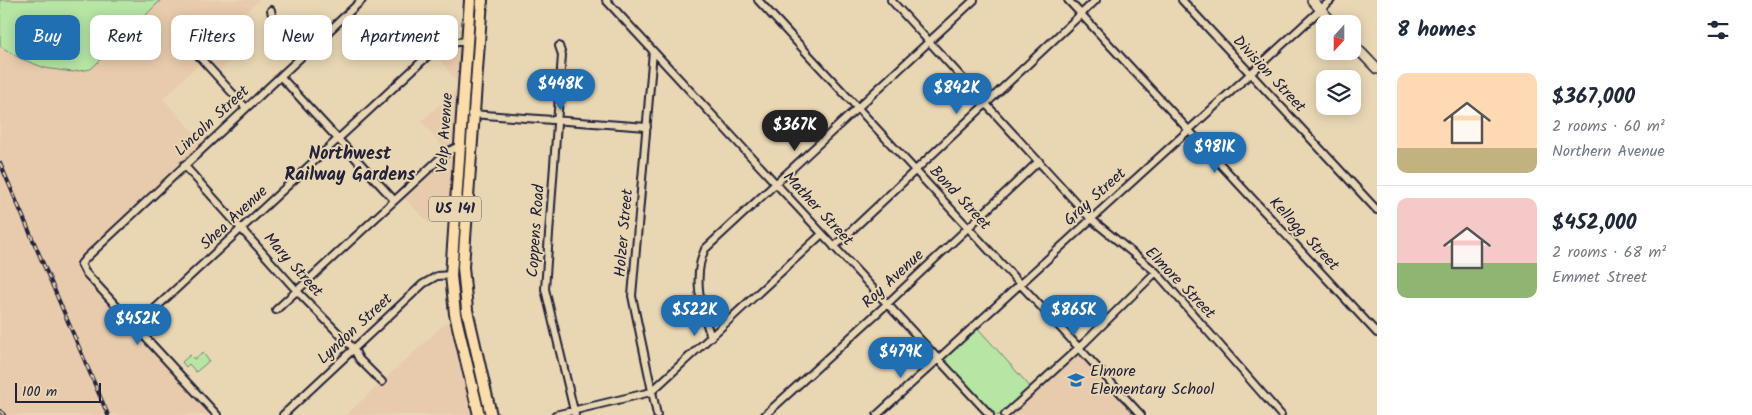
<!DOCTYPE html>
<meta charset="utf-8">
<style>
body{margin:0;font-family:Kalam,sans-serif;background:#f6f6f7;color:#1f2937;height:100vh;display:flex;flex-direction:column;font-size:19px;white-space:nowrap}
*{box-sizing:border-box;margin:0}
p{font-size:16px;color:#747a83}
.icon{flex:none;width:28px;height:28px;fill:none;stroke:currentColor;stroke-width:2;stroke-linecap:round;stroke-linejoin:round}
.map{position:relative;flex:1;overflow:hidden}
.details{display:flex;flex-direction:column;background:#fff;width:375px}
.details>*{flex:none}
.top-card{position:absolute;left:15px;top:15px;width:475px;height:45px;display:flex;gap:10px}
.needle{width:32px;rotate:201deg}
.buttons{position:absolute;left:1316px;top:15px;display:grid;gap:10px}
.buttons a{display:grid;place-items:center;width:45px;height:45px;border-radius:10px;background:#fff;box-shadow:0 2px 12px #0003;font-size:25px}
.scale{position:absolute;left:15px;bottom:12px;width:86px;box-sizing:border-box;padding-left:5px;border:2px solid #22223b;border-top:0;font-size:14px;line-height:18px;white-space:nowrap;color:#22223b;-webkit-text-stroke:4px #e9d7b4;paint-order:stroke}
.price{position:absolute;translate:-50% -42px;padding:0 11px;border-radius:18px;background:#1f6fb2;color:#fff;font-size:16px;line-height:32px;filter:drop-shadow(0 1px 2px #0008)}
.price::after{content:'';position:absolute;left:50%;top:30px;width:15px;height:11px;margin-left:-8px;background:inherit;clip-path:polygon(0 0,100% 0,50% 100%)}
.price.selected{background:#222;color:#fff}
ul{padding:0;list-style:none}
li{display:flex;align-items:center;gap:15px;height:125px;padding:0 20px}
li+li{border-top:1px solid #e0e1e3}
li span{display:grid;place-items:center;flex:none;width:140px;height:100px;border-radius:10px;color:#555}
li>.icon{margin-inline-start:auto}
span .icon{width:60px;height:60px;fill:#fffc;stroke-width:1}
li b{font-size:21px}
h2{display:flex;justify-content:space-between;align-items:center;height:60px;padding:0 20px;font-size:21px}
.chip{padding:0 18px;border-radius:10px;background:#fff;box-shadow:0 2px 12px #0003;font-size:18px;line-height:45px}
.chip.selected{background:#1f6fb2;color:#fff}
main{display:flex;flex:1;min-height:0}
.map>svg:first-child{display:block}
.built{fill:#e8cbac}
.green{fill:#b6e5a4;stroke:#6c8470}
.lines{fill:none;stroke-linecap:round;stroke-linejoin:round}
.street-casing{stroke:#22223b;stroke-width:10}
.secondary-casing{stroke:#22223b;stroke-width:12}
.primary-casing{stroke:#22223b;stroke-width:14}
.street{stroke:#e9d7b4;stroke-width:6}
.secondary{stroke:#e9d7b4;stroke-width:9}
.primary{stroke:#fbddab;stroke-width:10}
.rail-casing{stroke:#22223b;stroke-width:4}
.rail{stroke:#e9d7b4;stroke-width:2;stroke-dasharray:5.5;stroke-linecap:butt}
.labels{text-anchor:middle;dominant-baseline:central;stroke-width:4;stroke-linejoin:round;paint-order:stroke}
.shield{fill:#e9d7b4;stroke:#5e585f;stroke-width:1}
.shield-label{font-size:15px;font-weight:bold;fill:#22223b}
.street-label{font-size:16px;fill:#22223b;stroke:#e9d7b4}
.poi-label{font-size:16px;fill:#22223b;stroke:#e9d7b4;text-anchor:start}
.neighbourhood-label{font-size:18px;font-weight:bold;fill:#22223b;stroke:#e9d7b4}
</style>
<main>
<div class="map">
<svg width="1377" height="415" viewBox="0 0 1377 415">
<rect width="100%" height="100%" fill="#e9d7b4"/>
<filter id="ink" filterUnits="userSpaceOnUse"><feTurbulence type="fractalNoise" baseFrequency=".02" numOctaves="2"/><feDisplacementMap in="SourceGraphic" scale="10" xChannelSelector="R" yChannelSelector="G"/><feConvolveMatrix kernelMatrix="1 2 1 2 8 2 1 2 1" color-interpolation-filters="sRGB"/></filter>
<g filter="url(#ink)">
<path class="built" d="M161,0H259L229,28L246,47L216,75L202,61L163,99L206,145L81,264L75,260L74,263L80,275L210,415H0V46L19,58L45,68L72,72L91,69Z
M467,41L455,202L449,205L429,223L400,194L447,152L421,121L460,86L433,51Z
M455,314L479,415H346Z
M1079,347L1141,415H1005Z"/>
<path class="green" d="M0,0H161L91,69L72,72L45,68L19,58L0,46Z
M975,325L1033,390L1005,415H990L938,359Z
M203,353L209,361L196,372L189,364L186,367L182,362L190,355L194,359Z"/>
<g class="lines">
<g class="street-casing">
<path id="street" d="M606,0L990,415
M758,0L1141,415
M891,0L1091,219L1156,272L1281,415
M1068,0L1377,333
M1182,0L1377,210
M271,10C273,28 291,42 303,55
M559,46L562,55L545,289L575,415
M194,51L246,108
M653,51L632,296L657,415
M281,77L394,200
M471,114L647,127
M184,165L297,291L354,349L359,359L382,382
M834,247L1096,0
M276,310L447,152L461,145
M135,327L433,51L449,43L467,41
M711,337C701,309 692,277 705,249L974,0
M217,415L85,272L81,264L86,258L362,0
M283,415L423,284L437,276L451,275
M555,415L651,392L822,234
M765,415L887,304L1039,161
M877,415L1331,0
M1005,415L1084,343L1156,272"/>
</g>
<g class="secondary-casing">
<path id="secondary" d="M1312,0L1334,24
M1352,43L1377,69"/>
</g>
<g class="primary-casing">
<path id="primary" d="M470,0L451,275L455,314L479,415
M482,0L463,267L467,310L491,415"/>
</g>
<use href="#street" class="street"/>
<use href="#secondary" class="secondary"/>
<use href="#primary" class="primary"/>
<g class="rail-casing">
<path id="rail" d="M0,163L108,415
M0,411L4,415"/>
</g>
<use href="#rail" class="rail"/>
</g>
</g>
<defs>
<g id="school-bare" transform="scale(1.35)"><path d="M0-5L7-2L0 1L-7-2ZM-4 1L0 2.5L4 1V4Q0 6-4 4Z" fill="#1f6fb2" stroke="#e9d7b4" stroke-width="2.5" paint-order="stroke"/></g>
</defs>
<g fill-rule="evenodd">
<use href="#school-bare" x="1076" y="380"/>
</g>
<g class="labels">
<rect class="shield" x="429" y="196.5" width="52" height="25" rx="4"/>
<g class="shield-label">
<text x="455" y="209">US 141</text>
</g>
<g class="street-label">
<text transform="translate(1269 74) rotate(47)">Division Street</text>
<text transform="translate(212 121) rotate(-43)">Lincoln Street</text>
<text transform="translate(445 133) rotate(-86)">Velp Avenue</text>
<text transform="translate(1095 197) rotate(-42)">Gray Street</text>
<text transform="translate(960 198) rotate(47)">Bond Street</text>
<text transform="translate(818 209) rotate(47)">Mather Street</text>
<text transform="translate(234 218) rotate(-43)">Shea Avenue</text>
<text transform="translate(536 231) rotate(-86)">Coppens Road</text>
<text transform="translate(624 233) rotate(-85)">Holzer Street</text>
<text transform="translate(1304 234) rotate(47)">Kellogg Street</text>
<text transform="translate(293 265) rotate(48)">Mary Street</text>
<text transform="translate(893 279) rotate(-43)">Roy Avenue</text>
<text transform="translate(1180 283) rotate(46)">Elmore Street</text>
<text transform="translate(355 329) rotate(-43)">Lyndon Street</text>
</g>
<g class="poi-label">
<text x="1090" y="371">Elmore<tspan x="1090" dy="18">Elementary School</tspan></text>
</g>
<g class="neighbourhood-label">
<text x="350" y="154">Northwest<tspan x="350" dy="21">Railway Gardens</tspan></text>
</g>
</g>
</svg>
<div class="buttons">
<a><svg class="needle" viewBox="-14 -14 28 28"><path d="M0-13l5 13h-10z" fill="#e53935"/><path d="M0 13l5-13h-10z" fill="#747a83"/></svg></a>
<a><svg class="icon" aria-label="layers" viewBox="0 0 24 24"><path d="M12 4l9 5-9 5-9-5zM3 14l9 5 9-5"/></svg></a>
</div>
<div class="scale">100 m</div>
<b class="price" style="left:561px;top:111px">$448K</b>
<b class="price" style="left:957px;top:115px">$842K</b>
<b class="price selected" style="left:795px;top:152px">$367K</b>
<b class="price" style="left:1215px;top:174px">$981K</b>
<b class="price" style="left:695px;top:337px">$522K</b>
<b class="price" style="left:1074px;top:337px">$865K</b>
<b class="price" style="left:138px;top:346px">$452K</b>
<b class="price" style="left:901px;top:379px">$479K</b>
<div class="top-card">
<a class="chip selected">Buy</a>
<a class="chip">Rent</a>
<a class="chip">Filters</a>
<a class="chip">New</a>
<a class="chip">Apartment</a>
</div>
</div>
<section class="details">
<h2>8 homes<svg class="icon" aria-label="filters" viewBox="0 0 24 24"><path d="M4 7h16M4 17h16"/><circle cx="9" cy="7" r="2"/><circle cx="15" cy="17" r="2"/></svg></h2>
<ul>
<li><span style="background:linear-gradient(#ffd9b3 75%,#c2b280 0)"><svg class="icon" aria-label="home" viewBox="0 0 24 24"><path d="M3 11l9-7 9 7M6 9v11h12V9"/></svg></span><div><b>$367,000</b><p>2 rooms · 60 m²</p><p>Northern Avenue</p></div></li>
<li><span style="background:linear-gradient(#f6c9c9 65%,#8fb573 0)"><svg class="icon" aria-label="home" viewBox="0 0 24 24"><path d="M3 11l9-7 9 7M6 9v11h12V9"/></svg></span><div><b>$452,000</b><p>2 rooms · 68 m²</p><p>Emmet Street</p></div></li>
</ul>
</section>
</main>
